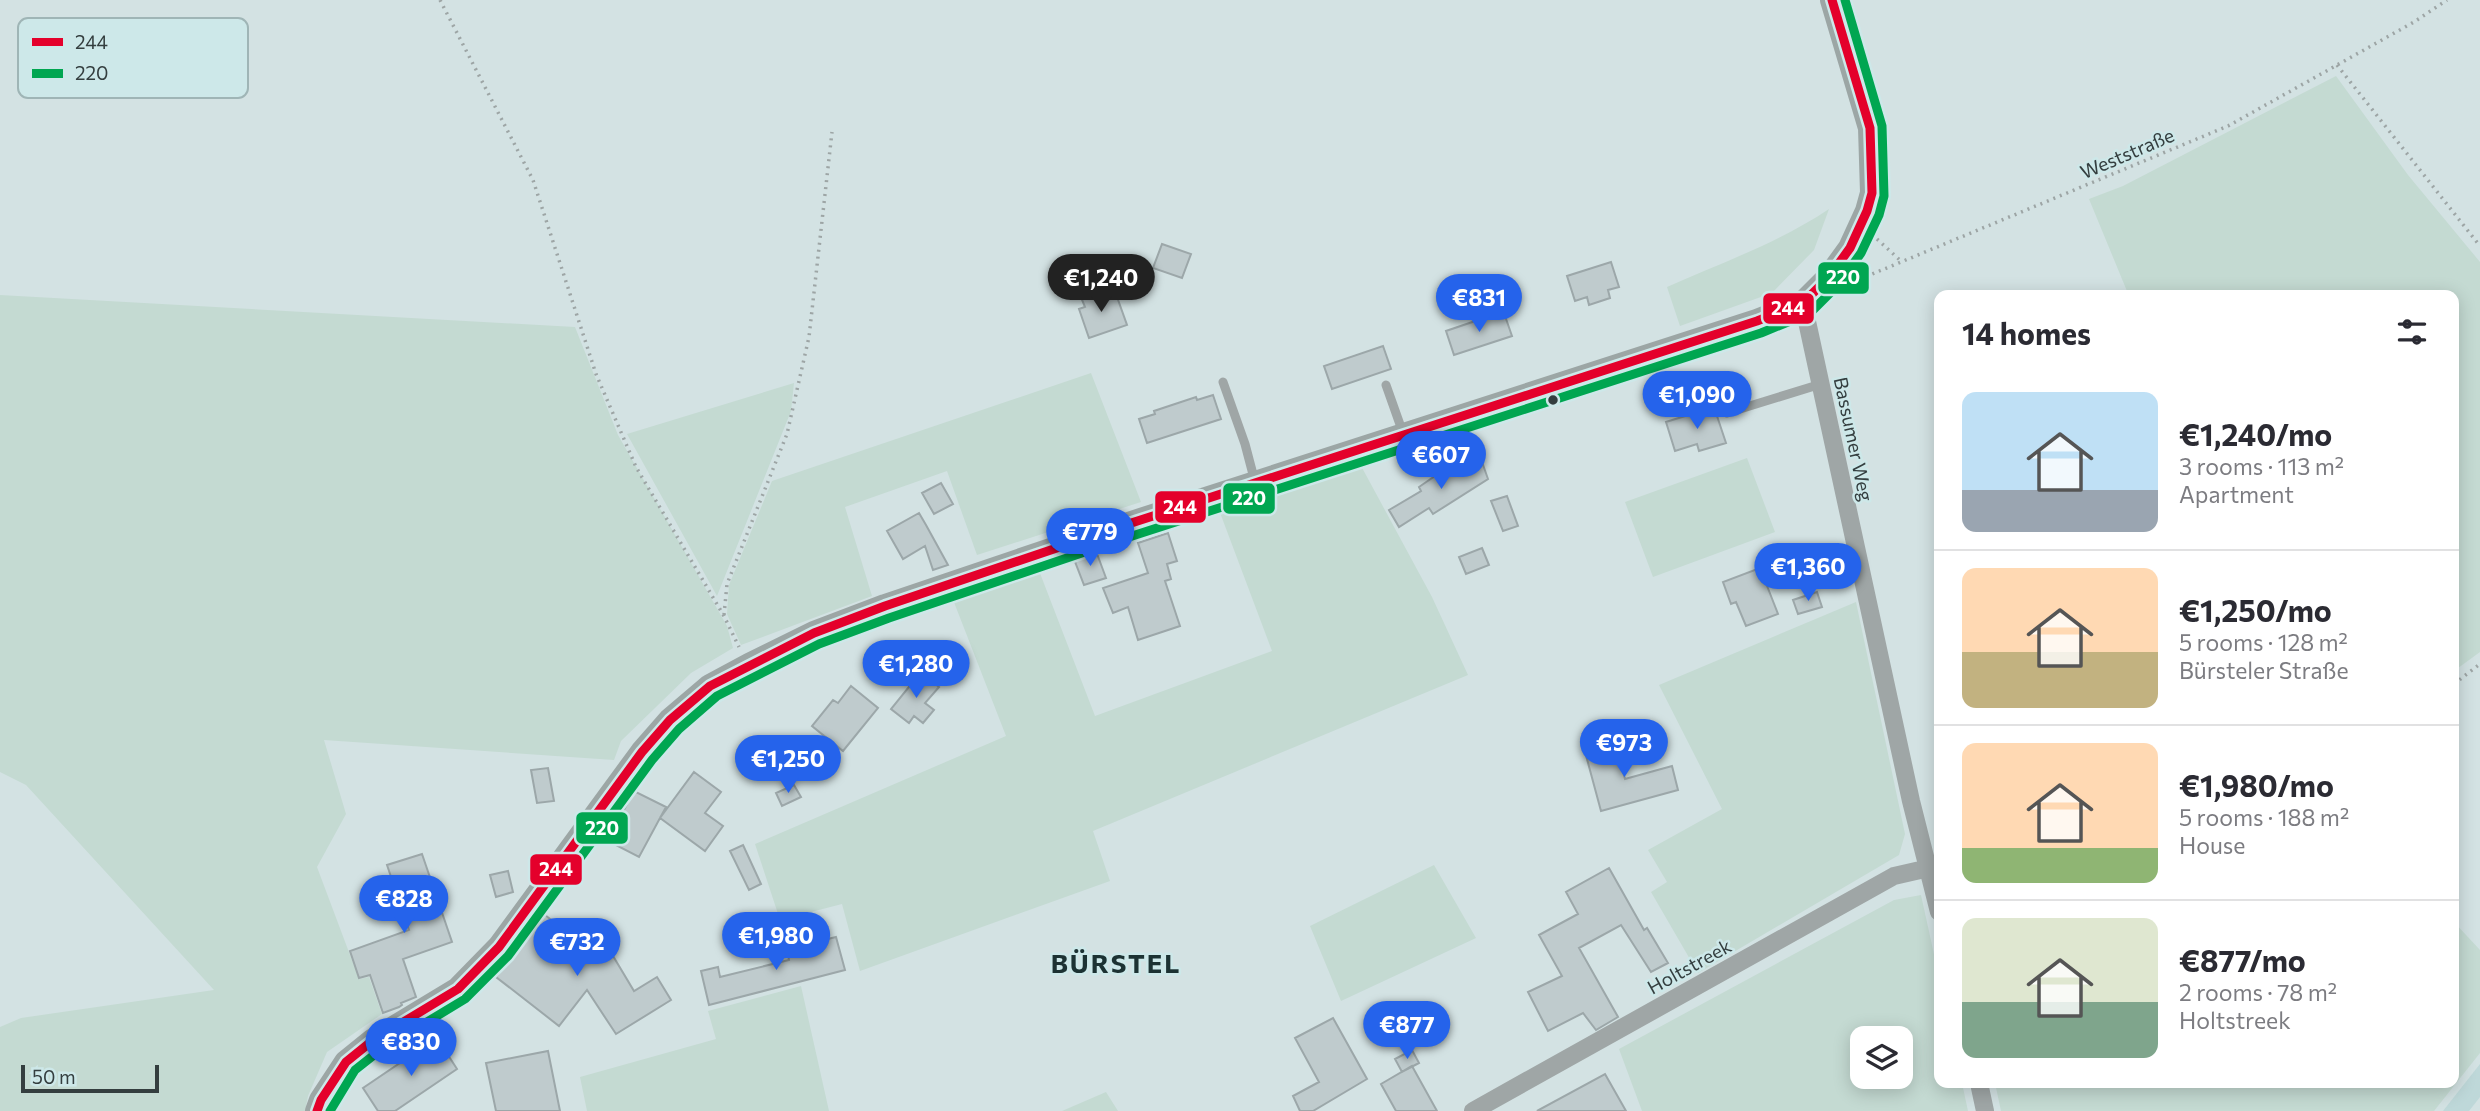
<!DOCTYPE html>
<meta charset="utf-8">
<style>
body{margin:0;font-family:Commissioner,sans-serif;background:#f2f2f3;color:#2b2b33;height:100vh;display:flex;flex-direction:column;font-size:26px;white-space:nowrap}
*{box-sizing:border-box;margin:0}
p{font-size:23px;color:#7c7c81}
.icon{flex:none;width:38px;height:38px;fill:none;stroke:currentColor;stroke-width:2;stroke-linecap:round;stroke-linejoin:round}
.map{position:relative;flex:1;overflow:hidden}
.sheet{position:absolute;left:1934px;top:290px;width:525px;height:798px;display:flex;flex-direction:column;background:#fff;border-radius:14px;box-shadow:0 4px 18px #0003}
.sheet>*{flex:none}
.buttons{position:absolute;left:1850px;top:1026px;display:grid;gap:14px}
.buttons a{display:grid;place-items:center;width:63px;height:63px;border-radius:14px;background:#fff;box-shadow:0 4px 18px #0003;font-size:35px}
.scale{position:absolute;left:21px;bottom:18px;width:138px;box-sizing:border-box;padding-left:7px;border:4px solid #343e3f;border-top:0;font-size:19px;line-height:24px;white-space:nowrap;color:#343e3f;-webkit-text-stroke:5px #cde8e9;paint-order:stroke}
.price{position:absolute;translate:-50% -60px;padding:0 16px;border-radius:24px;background:#2563eb;color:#fff;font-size:23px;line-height:46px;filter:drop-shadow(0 2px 4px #0008)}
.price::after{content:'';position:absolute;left:50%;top:42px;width:21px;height:16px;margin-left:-10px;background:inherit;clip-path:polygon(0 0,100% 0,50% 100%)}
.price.on{background:#222;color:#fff}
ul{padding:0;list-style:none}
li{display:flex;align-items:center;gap:21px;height:175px;padding:0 28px}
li+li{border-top:2px solid #e1e1e2}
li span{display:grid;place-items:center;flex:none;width:196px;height:140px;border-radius:14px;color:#555}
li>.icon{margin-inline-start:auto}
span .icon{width:84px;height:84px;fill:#fffc;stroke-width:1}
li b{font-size:30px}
h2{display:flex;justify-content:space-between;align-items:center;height:84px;padding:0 28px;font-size:30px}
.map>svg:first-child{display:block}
.built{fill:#bed8d9}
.green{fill:#c4dad2;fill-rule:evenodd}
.building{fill:#bfcbcd;stroke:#9ca7a9;stroke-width:2}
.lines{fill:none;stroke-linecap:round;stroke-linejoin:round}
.path{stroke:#9da5a5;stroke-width:3.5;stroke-dasharray:2 5;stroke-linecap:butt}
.lane{stroke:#9fa6a6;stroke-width:9}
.street{stroke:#9fa6a6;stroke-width:18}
.secondary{stroke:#9ca6a5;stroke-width:24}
.bus-1-casing{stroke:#cde8e9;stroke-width:14}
.bus-2-casing{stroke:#cde8e9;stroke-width:14}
.bus-1{stroke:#e4002b;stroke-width:9}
.bus-2{stroke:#00a651;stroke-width:9}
.bus-dot{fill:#343e3f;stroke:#cde8e9;stroke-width:2.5}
.labels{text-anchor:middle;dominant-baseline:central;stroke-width:5;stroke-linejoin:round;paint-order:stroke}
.street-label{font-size:19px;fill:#343e3f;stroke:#cde8e9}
.district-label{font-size:26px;font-weight:bold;letter-spacing:2px;fill:#1c3233;stroke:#cde8e9}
.key{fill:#cde8e9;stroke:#9fb5b6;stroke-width:2}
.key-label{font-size:19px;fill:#343e3f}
.line-badge{stroke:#cde8e9;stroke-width:2.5}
.badge-label{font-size:19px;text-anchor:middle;font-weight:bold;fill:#fff}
</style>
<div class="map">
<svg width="2480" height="1111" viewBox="0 0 2480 1111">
<rect width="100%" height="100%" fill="#d3e2e3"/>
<path class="built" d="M2480,1064V1097L2469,1111H2443Z"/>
<path class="green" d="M2336,76L2408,175L2480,262V652L2454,671V296H2129L2089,199L2123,186Z
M1829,209L1814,250L1772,293L1680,326L1667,287C1721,263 1780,242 1829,209Z
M0,295L575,327L618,435L727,626L733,648L691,673L621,741L614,760L324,740L346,814L317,867L359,979L369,977L382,1014L327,1052L308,1096L305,1111H0V1027L21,1018L214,990L26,785L0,772Z
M1091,373L1141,502L977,555L947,471L845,507L872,596L741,645L727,614L729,585L772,481Z
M794,383L791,411L717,596L627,434Z
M1747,458L1775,532L1653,577L1625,502Z
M1360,464L1432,597L1468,675L1093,831L1110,881L860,971L842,904L780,920L755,844L1006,736L950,592L1038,568L1095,716L1272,651L1219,510Z
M1856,602L1905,834L1899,855L1698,973L1651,892L1667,882L1648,850L1722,809L1659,685Z
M1434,865L1476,938L1341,1001L1310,926Z
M1921,895L1939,977V1083H1962L1968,1111H1642L1619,1049L1894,900ZM1862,1038H1900V1076H1862Z
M2454,922L2480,950V1053L2434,1111H2001L1995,1083H2454Z
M801,986L829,1111H587L580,1077L716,1039L708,1011Z
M1106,1092L1118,1111H1062Z"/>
<path class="building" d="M1162,244L1191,254L1182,278L1153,268Z
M1611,262L1619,287L1608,290L1610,298L1589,305L1587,297L1575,301L1567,276Z
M1096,290L1100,302L1117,297L1127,325L1089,338L1079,309L1085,307L1080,295Z
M1490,316H1505L1512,336L1454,355L1446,331Z
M1383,346L1391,369L1332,389L1324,366Z
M1213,395L1221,419L1147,443L1139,419L1155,414L1154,411L1196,397L1197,400Z
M1714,407L1726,443L1699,451L1697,444L1675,451L1666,422Z
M1481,459L1488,479L1433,514L1429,508L1399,527L1389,510L1421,491L1419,487L1438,474Z
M941,483L953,504L934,514L922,493Z
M1507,496L1518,526L1503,531L1491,501Z
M919,513L926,525L948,565L933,570L925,546L903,559L887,531Z
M1168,533L1177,561L1167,564L1171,579L1165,581L1180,626L1138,640L1128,607L1113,613L1103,588L1148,573L1138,543Z
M1482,548L1489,565L1466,574L1459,557Z
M1096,551L1106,578L1084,585L1074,559Z
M1760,568L1778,614L1746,626L1736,602L1731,604L1723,582Z
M1817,592L1822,607L1798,614L1793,600Z
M921,672L939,687L925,703L934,710L923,723L914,716L909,723L891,709Z
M851,686L878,708L843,751L812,726L833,700L838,703Z
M1614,740L1625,779L1672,766L1678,790L1601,811L1584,748Z
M548,768L554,801L537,803L531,770Z
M694,772L721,792L705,813L723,826L705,851L660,818L639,857L610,842L612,840L609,838L634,791L666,807L660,818Z
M794,785L801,797L782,806L776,793Z
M743,845L761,884L749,890L730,851Z
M422,854L452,942L403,959L416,997L401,1003L402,1005L399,1007L383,1013L370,975L359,978L350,951L409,930L387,865Z
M1609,868L1644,930L1647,928L1668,963L1651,972L1621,925L1579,948L1618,1017L1596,1030L1583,1013L1548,1031L1528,992L1562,976L1539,935L1578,914L1566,892Z
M508,871L513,892L496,897L490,875Z
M545,915L581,943L587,935L613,956L634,991L657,977L671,1000L616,1034L587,990L559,1026L496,977Z
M836,937L845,970L709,1005L701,971L718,967L720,977L789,960L787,949Z
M1333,1018L1367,1079L1313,1111H1300L1293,1096L1319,1082L1295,1038Z
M437,1038L457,1069L395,1111H378L363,1088Z
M1412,1050L1419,1063L1402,1072L1395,1059Z
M548,1051L560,1111H496L486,1063Z
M1412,1066L1437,1111H1396L1381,1084Z
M1605,1074L1626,1111H1537Z"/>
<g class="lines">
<path class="path" d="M440,0L533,180L596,374L636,467L724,616L739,647
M2337,65L2480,246
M1877,239L1902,262
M1853,282L2228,126L2414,22L2447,0
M724,615L727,584L787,434L809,337L832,132
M2454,684L2480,664"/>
<path class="lane" d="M1223,382L1245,444L1255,482
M1386,385L1403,433
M1727,413L1821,384"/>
<path class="street" d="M1803,303L1911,801L1939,912
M1979,1083L1985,1111
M1473,1111L1894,876L1929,868"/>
<path class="secondary" d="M317,1111L321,1100L346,1062L372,1041L458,989L499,947L642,752L670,720L710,686L749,665L814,633L885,606L1122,526L1757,321L1803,303L1829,277L1850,248L1867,211L1872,193L1870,128L1832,0"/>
<g class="bus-1-casing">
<path id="bus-1" d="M317,1111L321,1100L346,1062L372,1041L458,989L499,947L642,752L670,720L710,686L814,633L885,606L1122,526L1757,321L1803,303L1829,277L1850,248L1867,211L1872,193L1870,128L1832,0"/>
</g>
<g class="bus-2-casing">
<path id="bus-2" d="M330,1111L355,1070L379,1051L465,999L508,956L652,760L679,729L717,696L819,644L889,618L1126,538L1761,333L1810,313L1838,285L1861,253L1879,215L1884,196L1882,126L1845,0"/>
</g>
<use href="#bus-1" class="bus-1"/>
<use href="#bus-2" class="bus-2"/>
</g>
<circle class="bus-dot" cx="1553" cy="400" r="6"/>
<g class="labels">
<g class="street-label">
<text transform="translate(2127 153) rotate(-23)">Weststraße</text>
<text transform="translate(1854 439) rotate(78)">Bassumer Weg</text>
<text transform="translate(1689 966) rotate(-29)">Holtstreek</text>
</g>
<g class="district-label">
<text x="1116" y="962">BÜRSTEL</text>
</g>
</g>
<rect x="18" y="18" width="230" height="80" rx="10" class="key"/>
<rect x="32" y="38" width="31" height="8" fill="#e4002b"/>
<rect x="32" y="69" width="31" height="9" fill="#00a651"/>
<g class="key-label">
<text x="75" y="49">244</text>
<text x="75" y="80">220</text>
</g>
<g class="line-badge">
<rect x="1817" y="261" width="53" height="34" rx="7" fill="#00a651"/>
<rect x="1762" y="292" width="53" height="33" rx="7" fill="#e4002b"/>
<rect x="1222" y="482" width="54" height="33" rx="7" fill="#00a651"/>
<rect x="1154" y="490" width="53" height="34" rx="7" fill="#e4002b"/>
<rect x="575" y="811" width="54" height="34" rx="7" fill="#00a651"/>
<rect x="529" y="853" width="54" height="33" rx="7" fill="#e4002b"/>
</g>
<g class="badge-label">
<text x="1843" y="284">220</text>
<text x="1788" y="315">244</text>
<text x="1249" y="505">220</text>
<text x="1180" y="514">244</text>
<text x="602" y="835">220</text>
<text x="556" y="876">244</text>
</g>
</svg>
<div class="buttons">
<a><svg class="icon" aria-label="layers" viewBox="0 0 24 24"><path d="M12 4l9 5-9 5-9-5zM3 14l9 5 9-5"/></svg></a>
</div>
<div class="scale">50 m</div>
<b class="price on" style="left:1101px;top:314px">€1,240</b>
<b class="price" style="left:1479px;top:334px">€831</b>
<b class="price" style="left:1697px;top:431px">€1,090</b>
<b class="price" style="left:1441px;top:491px">€607</b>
<b class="price" style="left:1090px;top:568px">€779</b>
<b class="price" style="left:1808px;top:603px">€1,360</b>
<b class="price" style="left:916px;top:700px">€1,280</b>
<b class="price" style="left:1624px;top:779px">€973</b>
<b class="price" style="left:788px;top:795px">€1,250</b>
<b class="price" style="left:404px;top:935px">€828</b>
<b class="price" style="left:776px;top:972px">€1,980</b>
<b class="price" style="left:577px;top:978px">€732</b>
<b class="price" style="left:1407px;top:1061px">€877</b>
<b class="price" style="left:411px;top:1078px">€830</b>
<section class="sheet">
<h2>14 homes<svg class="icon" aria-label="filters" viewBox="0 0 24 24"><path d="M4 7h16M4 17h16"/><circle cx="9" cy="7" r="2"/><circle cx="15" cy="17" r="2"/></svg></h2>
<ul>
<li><span style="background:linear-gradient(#bfe0f5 70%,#9aa5b1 0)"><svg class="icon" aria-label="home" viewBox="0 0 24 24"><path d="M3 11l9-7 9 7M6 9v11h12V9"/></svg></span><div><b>€1,240/mo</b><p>3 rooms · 113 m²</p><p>Apartment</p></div></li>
<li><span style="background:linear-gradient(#ffd9b3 60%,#c2b280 0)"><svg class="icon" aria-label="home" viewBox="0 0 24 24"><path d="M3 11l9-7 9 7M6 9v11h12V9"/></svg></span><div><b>€1,250/mo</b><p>5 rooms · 128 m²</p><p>Bürsteler Straße</p></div></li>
<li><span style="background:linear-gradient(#ffd9b3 75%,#8fb573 0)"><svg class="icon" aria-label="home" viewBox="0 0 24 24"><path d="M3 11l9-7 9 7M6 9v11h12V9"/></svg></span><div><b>€1,980/mo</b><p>5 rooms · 188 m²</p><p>House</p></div></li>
<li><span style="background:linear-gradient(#dfe7d0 60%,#7fa58c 0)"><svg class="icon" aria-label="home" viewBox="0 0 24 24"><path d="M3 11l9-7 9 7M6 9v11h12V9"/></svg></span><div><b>€877/mo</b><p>2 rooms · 78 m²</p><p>Holtstreek</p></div></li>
</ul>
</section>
</div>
